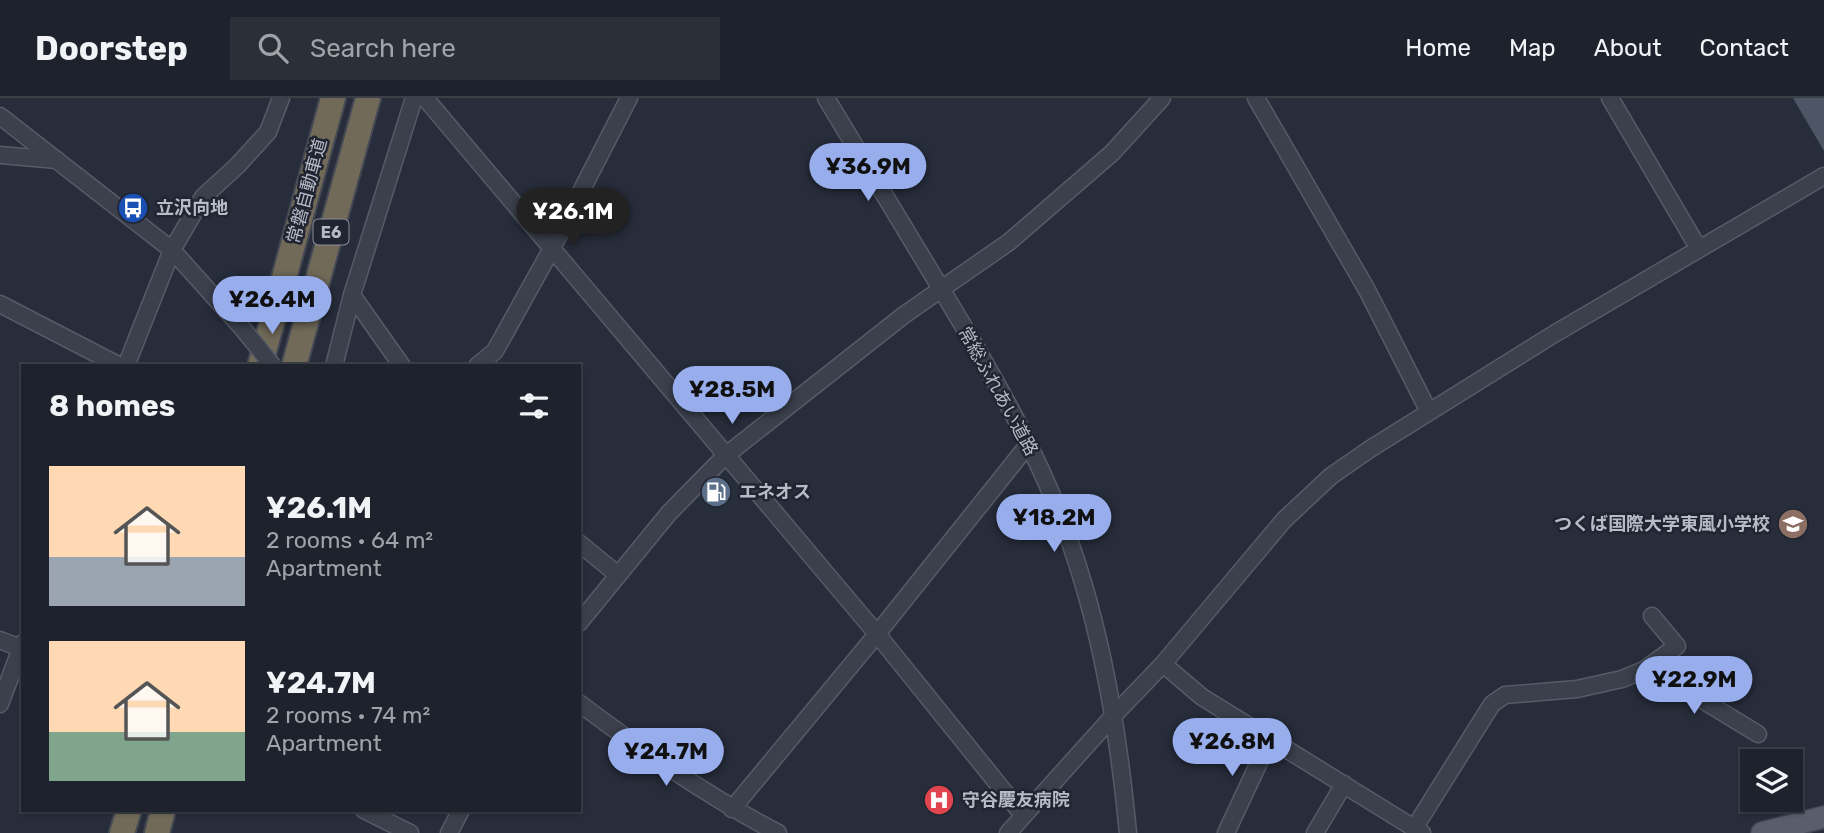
<!DOCTYPE html>
<meta charset="utf-8">
<style>
body{margin:0;font-family:Rubik,"Noto Sans JP",sans-serif;background:#2a2f38;color:#f1f3f6;height:100vh;display:flex;flex-direction:column;font-size:26px;white-space:nowrap}
*{box-sizing:border-box;margin:0}
p{font-size:23px;color:#a0a4a9}
.icon{flex:none;width:38px;height:38px;fill:none;stroke:currentColor;stroke-width:2;stroke-linecap:round;stroke-linejoin:round}
.map{position:relative;flex:1;overflow:hidden}
.side{position:absolute;left:21px;top:266px;width:560px;height:448px;display:flex;flex-direction:column;background:#1d222c;border-radius:0px;box-shadow:0 2px 5px #0004,0 0 0 2px #3b3f48}
.side>*{flex:none}
.buttons{position:absolute;left:1740px;top:651px;display:grid;gap:14px}
.buttons a{display:grid;place-items:center;width:63px;height:63px;border-radius:0px;background:#1d222c;box-shadow:0 2px 5px #0004,0 0 0 2px #3b3f48;font-size:35px}
.price{position:absolute;translate:-50% -60px;padding:0 16px;border-radius:24px;background:#97adec;color:#111;font-size:23px;line-height:46px;filter:drop-shadow(0 2px 4px #0008)}
.price::after{content:'';position:absolute;left:50%;top:42px;width:21px;height:16px;margin-left:-10px;background:inherit;clip-path:polygon(0 0,100% 0,50% 100%)}
.price.current{background:#222;color:#fff}
ul{padding:0;list-style:none}
li{display:flex;align-items:center;gap:21px;height:175px;padding:0 28px}
li span{display:grid;place-items:center;flex:none;width:196px;height:140px;border-radius:0px;color:#555}
li>.icon{margin-inline-start:auto}
span .icon{width:84px;height:84px;fill:#fffc;stroke-width:1}
li b{font-size:30px}
h2{display:flex;justify-content:space-between;align-items:center;height:84px;padding:0 28px;font-size:30px}
header{display:flex;align-items:center;gap:42px;box-sizing:border-box;height:98px;padding:0 35px;background:#1d222c;border-bottom:2px solid #3b3f48}
header strong{font-size:33px}
nav{display:flex;gap:38px;margin-inline-start:auto;font-size:24px}
.search{width:490px;height:63px;background:#2a2f38;display:flex;align-items:center;gap:18px;box-sizing:border-box;padding:0 24px;border-radius:0px;color:#a0a4a9;font-size:26px}
.map>svg:first-child{display:block}
.building{fill:#4e5565}
.lines{fill:none;stroke-linecap:round;stroke-linejoin:round}
.minor-casing{stroke:#565b67;stroke-width:19}
.major-casing{stroke:#444955;stroke-width:24}
.highway-casing{stroke:#434854;stroke-width:28}
.minor{stroke:#3b404c;stroke-width:16}
.major{stroke:#595e6c;stroke-width:21}
.highway{stroke:#716a59;stroke-width:24}
.minor-bridge-casing{stroke:#565b67;stroke-width:19;stroke-linecap:butt}
.minor-bridge{stroke:#3b404c;stroke-width:16}
.labels{text-anchor:middle;dominant-baseline:central;stroke-width:5;stroke-linejoin:round;paint-order:stroke}
.shield{fill:#202531;stroke:#8a8e9a;stroke-width:2}
.shield-label{font-size:16px;font-weight:bold;fill:#b7bbc7}
.street-label{font-size:18px;fill:#b7bbc7;stroke:#202531}
.poi-label{font-size:18px;font-weight:bold;fill:#b7bbc7;stroke:#202531;text-anchor:start}
</style>
<header>
<strong>Doorstep</strong>
<div class="search"><svg class="icon" aria-label="search" viewBox="0 0 24 24"><circle cx="10" cy="10" r="6"/><path d="M15 15l6 6"/></svg>Search here</div>
<nav><a>Home</a><a>Map</a><a>About</a><a>Contact</a></nav>
</header>
<div class="map">
<svg width="1824" height="735" viewBox="0 0 1824 735">
<rect width="100%" height="100%" fill="#272d3b"/>
<path class="building" d="M1793,0H1824V53Z"/>
<g class="lines">
<g class="minor-casing">
<path id="minor" d="M425,0L877,536L1023,717
M826,0C867,68 908,136 949,204C986,266 1023,329 1051,395C1097,503 1117,619 1128,735
M1256,0L1367,192L1429,314
M1610,0L1699,151
M0,18L172,152L243,231
M0,57L57,62
M352,197L402,268
M0,206L120,268
M126,268L172,152L203,99L237,68L268,34L281,0
M334,268L352,197L414,0
M477,268L495,253L551,152L629,0
M579,445L618,477
M579,525L669,415L725,358L904,217L1009,144L1112,55L1162,0
M0,542L23,551
M1163,566L1202,599L1422,735
M1648,569L1758,636
M579,605C643,653 707,698 778,735
M0,606L23,545
M732,711L877,536L1028,347
M364,712L410,735
M1415,729L1492,606L1505,597L1577,591L1622,581L1644,572L1677,548L1652,518
M449,735L461,712
M1008,735L1114,617L1163,566L1284,422L1331,378L1370,351L1554,236L1824,78
M1226,735L1270,641
M1315,735L1344,686"/>
</g>
<g class="major-casing">
<path id="major" d="M1762,735L1824,719"/>
</g>
<g class="highway-casing">
<path id="highway" d="M260,268L333,0
M294,268L368,0
M122,735L129,712
M157,735L163,712"/>
</g>
<use href="#minor" class="minor"/>
<use href="#major" class="major"/>
<use href="#highway" class="highway"/>
<g class="minor-bridge-casing">
<path id="minor-bridge" d="M243,231L273,268"/>
</g>
<use href="#minor-bridge" class="minor-bridge"/>
</g>
<defs>
<g id="bus-disc" transform="scale(1.575)"><circle r="9.5" fill="#1a4fb4" stroke="#202531"/><path d="M-5-6H5V4H4V6H2V4H-2V6H-4V4H-5ZM-3.5-4V0h7V-4ZM-3.5 1.2v1.5H-2V1.2ZM2 1.2v1.5H3.5V1.2Z" fill="#fff"/></g>
<g id="fuel-disc" transform="scale(1.575)"><circle r="9.5" fill="#5c6f8a" stroke="#202531"/><path d="M-5.5-6h7V0h2V4h1.3V-2.5L3-4.5l.8-.8L6-3V5H2.5V1h-1V6h-7ZM-4.2-4.7v3.2H.2V-4.7Z" fill="#fff"/></g>
<g id="school-disc" transform="scale(1.575)"><circle r="9.5" fill="#8d6e63" stroke="#202531"/><path d="M0-5L7-2L0 1L-7-2ZM-4 1L0 2.5L4 1V4Q0 6-4 4Z" fill="#fff"/></g>
<g id="hospital-disc" transform="scale(1.575)"><circle r="9.5" fill="#e0444e" stroke="#202531"/><path d="M-5-5h3v3.5h4V-5h3V5h-3V1.5h-4V5h-3Z" fill="#fff"/></g>
</defs>
<g fill-rule="evenodd">
<use href="#bus-disc" x="133" y="110"/>
<use href="#fuel-disc" x="716" y="394"/>
<use href="#school-disc" x="1793" y="426"/>
<use href="#hospital-disc" x="939" y="702"/>
</g>
<g class="labels">
<rect class="shield" x="313.5" y="121.5" width="35" height="25" rx="5"/>
<g class="shield-label">
<text x="331" y="134">E6</text>
</g>
<g class="street-label">
<text transform="translate(307 93) rotate(-75)">常磐自動車道</text>
<text transform="translate(998 293) rotate(61)">常総ふれあい道路</text>
</g>
<g class="poi-label">
<text x="156" y="110">立沢向地</text>
<text x="739" y="394">エネオス</text>
<text x="1770" y="426" text-anchor="end">つくば国際大学東風小学校</text>
<text x="962" y="702">守谷慶友病院</text>
</g>
</g>
</svg>
<div class="buttons">
<a><svg class="icon" aria-label="layers" viewBox="0 0 24 24"><path d="M12 4l9 5-9 5-9-5zM3 14l9 5 9-5"/></svg></a>
</div>
<b class="price" style="left:868px;top:105px">¥36.9M</b>
<b class="price current" style="left:573px;top:150px">¥26.1M</b>
<b class="price" style="left:272px;top:238px">¥26.4M</b>
<b class="price" style="left:732px;top:328px">¥28.5M</b>
<b class="price" style="left:1054px;top:456px">¥18.2M</b>
<b class="price" style="left:1694px;top:618px">¥22.9M</b>
<b class="price" style="left:1232px;top:680px">¥26.8M</b>
<b class="price" style="left:666px;top:690px">¥24.7M</b>
<section class="side">
<h2>8 homes<svg class="icon" aria-label="filters" viewBox="0 0 24 24"><path d="M4 7h16M4 17h16"/><circle cx="9" cy="7" r="2"/><circle cx="15" cy="17" r="2"/></svg></h2>
<ul>
<li><span style="background:linear-gradient(#ffd9b3 65%,#9aa5b1 0)"><svg class="icon" aria-label="home" viewBox="0 0 24 24"><path d="M3 11l9-7 9 7M6 9v11h12V9"/></svg></span><div><b>¥26.1M</b><p>2 rooms · 64 m²</p><p>Apartment</p></div></li>
<li><span style="background:linear-gradient(#ffd9b3 65%,#7fa58c 0)"><svg class="icon" aria-label="home" viewBox="0 0 24 24"><path d="M3 11l9-7 9 7M6 9v11h12V9"/></svg></span><div><b>¥24.7M</b><p>2 rooms · 74 m²</p><p>Apartment</p></div></li>
</ul>
</section>
</div>
